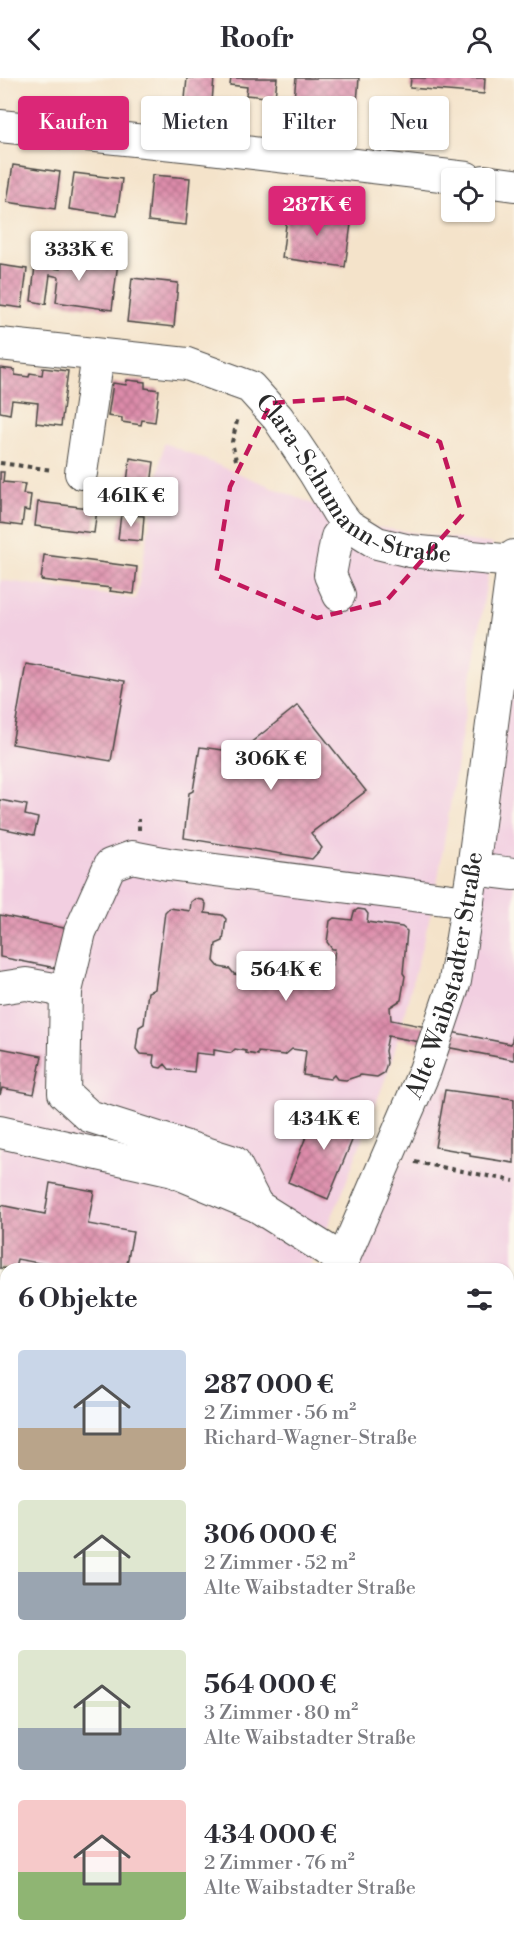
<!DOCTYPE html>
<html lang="de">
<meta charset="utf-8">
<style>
body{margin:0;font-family:"Libre Bodoni",serif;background:#f7f7f7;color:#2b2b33;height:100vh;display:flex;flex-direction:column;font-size:22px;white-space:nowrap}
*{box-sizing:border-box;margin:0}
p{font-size:20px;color:#7c7c81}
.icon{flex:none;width:33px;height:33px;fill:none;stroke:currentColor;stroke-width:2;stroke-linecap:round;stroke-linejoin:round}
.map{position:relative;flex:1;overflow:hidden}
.drawer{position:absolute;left:0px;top:1185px;width:514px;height:684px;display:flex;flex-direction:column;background:#fff;border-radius:18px 18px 0 0;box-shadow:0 2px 4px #0004}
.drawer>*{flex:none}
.guide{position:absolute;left:18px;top:18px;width:478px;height:54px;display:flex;gap:12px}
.controls{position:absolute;left:441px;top:90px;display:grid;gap:12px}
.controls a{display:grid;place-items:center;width:54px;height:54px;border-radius:6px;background:#fff;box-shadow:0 2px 4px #0004;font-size:30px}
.price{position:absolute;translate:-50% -51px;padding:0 14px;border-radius:6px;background:#fff;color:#222;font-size:20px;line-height:39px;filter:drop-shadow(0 2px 3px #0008)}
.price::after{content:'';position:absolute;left:50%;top:36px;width:18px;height:14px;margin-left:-9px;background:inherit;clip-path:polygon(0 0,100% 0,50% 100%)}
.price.on{background:#db2777;color:#fff}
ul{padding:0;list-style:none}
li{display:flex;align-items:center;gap:18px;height:150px;padding:0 18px}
li span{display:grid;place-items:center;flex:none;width:168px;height:120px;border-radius:6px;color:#555}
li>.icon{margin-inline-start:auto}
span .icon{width:72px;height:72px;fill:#fffc;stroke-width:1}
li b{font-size:26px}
h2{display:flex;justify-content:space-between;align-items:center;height:72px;padding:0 18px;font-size:26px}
.tag{padding:0 21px;border-radius:6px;background:#fff;box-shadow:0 2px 4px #0004;font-size:21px;line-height:54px}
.tag.on{background:#db2777;color:#fff}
header{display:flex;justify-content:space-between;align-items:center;height:78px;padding:0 18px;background:#fff;font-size:27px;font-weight:700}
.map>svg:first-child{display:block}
.built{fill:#f2cfe1}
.green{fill:#acbe62;stroke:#6c7446;stroke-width:1.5}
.sand{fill:url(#sand-dots);stroke:#8c8264;stroke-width:1.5}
.water{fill:#4fbbca;stroke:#3d737a;stroke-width:1.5}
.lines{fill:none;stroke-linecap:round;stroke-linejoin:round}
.river{stroke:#4fbbca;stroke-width:48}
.building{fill:url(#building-cross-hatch)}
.minor-casing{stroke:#494743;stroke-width:34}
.major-casing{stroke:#494743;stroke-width:35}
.path{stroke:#494743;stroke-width:4;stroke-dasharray:4.5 4.5;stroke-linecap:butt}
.minor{stroke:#fff;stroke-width:32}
.major{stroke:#fff;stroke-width:33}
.marked{fill:none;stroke:#c2185b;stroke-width:4.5;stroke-dasharray:12 8;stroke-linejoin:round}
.labels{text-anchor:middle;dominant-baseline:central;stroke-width:5;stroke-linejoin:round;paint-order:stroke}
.street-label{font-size:24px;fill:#2b2b2b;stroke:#fbf7ec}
</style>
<header><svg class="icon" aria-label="back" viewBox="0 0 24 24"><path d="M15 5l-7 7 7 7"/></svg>Roofr<svg class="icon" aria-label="person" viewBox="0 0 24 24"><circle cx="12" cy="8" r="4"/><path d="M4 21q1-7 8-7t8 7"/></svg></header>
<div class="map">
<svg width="514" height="1869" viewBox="0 0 514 1869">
<defs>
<pattern id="sand-dots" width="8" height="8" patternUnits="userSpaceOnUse" patternTransform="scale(1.5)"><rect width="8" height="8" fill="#eeda9e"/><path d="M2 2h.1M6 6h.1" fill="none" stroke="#cb8" stroke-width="1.8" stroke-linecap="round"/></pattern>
<pattern id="building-cross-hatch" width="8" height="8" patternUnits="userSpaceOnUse" patternTransform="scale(1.5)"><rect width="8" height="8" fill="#dd8baa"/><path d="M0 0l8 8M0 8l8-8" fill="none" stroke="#b3728b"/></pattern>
</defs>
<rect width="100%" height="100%" fill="#fbf7ec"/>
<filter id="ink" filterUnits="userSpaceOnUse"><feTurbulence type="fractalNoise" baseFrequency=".0167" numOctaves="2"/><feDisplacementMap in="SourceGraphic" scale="12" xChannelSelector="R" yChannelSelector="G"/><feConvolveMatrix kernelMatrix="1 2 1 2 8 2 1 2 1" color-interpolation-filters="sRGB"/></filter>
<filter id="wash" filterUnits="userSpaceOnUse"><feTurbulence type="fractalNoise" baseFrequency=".008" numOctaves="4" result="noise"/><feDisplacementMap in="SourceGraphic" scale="24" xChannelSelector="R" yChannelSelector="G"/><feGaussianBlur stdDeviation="1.35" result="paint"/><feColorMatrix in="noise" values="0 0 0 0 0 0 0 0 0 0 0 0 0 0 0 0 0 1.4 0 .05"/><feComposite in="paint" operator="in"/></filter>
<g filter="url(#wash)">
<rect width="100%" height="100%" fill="#f4e3ca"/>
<path class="built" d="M164,365L367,448L493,466L435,819L391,986L340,1120L309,1191H6V1252L0,1251V502L136,521Z
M514,596V1440L508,1437V1191H355L446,975Z"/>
<path class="green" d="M0,1190L7,1191L6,1252L0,1251Z
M6,1462V1503L0,1504V1463Z
M0,1582L6,1585V1641L0,1637Z
M508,1696L514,1698V1780L509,1792Z
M341,1863H493L501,1869H350Z"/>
<path class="sand" d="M0,1638L6,1642V1682L0,1678Z"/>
<path class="water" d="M0,1382L6,1383V1462L0,1463Z"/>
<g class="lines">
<path class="river" d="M0,1463L6,1462
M462,1863L472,1869"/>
</g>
<g id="blocks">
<path class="building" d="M187,0H214L212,24L185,21Z
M231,0H277L275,20L246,17L247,9L230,7Z
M296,0H359L356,37L293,32Z
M411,0H485L484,16L410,10Z
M13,87L60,94L55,131L7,124Z
M74,95L122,101L117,138L69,131Z
M152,97L190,100L186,147L148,143Z
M288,130L352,139L345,189L282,180Z
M62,177L118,184L112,232L56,224L59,199L50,197L46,226L31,223L35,188L60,191Z
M0,187L27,191L22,230L0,227Z
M132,200L178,205L174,249L127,244Z
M0,290L15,292V297L29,299L30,295L42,297L43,290L68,293L61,348L36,345L38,325L12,322L10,336L0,334Z
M127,302L145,304V310L159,312L155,344L142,342L141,347L122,344V340L108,338L113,305L126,307Z
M130,380L154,384L151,407L127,404Z
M0,394H4L3,404L25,406L23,416L31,417L29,433L24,432L22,448L0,445Z
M38,424L97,431L94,455L35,448Z
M121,436L144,438L142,463L118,461Z
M44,477L137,489L134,516L110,513L111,510L41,502Z
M26,586L125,603L111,683L12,666Z
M298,627L366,713L311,755L322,770L312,781L184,760L189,715L193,713L200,669L239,674Z
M0,722L27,727L25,737L38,740L34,757L0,750Z
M195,821L203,822L206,826L205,835L222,837L226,841L223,863L216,866L214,883L219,889L230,891L234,896L246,898L247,892L251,889L282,893L285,888L294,889L296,895L307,896L312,893L323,894L333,886L335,871H332L327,864L330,843L334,840L352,842L354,834L358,831L365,832L368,836L367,844L402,849L407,853L403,895L405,898L401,922L390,929L391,942L511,966L514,954V982L388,958L385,973L387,985L384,995L377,999L361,997L346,1002L337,1001L334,997L330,1001L303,997L306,973L292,971L285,977L258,974V977L246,975V973L235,971L231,975L214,972V977L196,975L194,994L169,991L165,986L161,990L156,989L153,985L154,977L140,976L136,971L139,949L144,946L148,914L155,911L165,834L169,830L190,833L191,824Z
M0,837L69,851L61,891L0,879Z
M0,970L42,978L34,1016L2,1010L0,1017Z
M445,1012L514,1021V1085L470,1078V1075L435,1069Z
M319,1026L360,1043L328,1121L288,1104Z
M50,1105L94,1113L88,1146L133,1154L126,1191H72L17,1181L15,1191L0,1190V1127L45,1136Z
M0,1302L6,1303V1324L0,1322Z"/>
</g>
</g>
<g filter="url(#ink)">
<use href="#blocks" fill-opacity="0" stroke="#494743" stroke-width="1.5"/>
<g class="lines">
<g class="minor-casing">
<g id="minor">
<path d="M0,48L193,68L467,100"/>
<path d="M484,103L514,107"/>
<path id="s1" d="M0,266L187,286L250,309L278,340L314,394L338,434L348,447L377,465L410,473L513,483"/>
<path d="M81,395L98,277"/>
<path d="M339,517L330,497L337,459L348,447"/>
<path d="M473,791L514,796"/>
<path d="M0,910L26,906L66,913L80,854L110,787L132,779L168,786L468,824"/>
<path d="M66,913L64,1015L89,1038L234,1084L257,1128"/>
<path d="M0,1054L173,1093L257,1128L343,1182"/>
<path id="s2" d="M339,1191L425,992L455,903L473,791L514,478"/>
<path d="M508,1566L514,1553"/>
<path d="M508,1607L514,1650"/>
</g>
</g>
<g class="major-casing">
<path id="major" d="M0,1284H6
M508,1482L514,1484"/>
</g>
<path class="path" d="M236,382L232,364L238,339
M0,385L53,392
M139,752V741
M415,1084L514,1103
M508,1389L514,1377
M508,1392L514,1395
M0,1588L6,1592
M410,1863L419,1869"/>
<use href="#minor" class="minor"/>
<use href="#major" class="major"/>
</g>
</g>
<path class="marked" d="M346,320L440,364L462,437L386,523L317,540L216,497L230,409L271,325Z"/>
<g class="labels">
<g class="street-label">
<text stroke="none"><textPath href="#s1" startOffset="402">Clara-Schumann-Straße</textPath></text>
<text stroke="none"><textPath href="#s2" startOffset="314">Alte Waibstadter Straße</textPath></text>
</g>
</g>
</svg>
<div class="controls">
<a><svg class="icon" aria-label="locate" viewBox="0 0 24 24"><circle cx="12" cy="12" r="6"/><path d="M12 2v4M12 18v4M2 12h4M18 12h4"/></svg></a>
</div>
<b class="price on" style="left:317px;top:159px">287K €</b>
<b class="price" style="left:79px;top:204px">333K €</b>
<b class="price" style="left:131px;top:450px">461K €</b>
<b class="price" style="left:271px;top:713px">306K €</b>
<b class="price" style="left:286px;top:924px">564K €</b>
<b class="price" style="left:324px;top:1073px">434K €</b>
<div class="guide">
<a class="tag on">Kaufen</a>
<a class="tag">Mieten</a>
<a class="tag">Filter</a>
<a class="tag">Neu</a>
</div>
<section class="drawer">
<h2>6 Objekte<svg class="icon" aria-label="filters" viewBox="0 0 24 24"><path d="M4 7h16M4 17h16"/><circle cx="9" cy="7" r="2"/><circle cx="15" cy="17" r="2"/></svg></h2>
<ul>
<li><span style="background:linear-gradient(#c9d6e8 65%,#b9a48a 0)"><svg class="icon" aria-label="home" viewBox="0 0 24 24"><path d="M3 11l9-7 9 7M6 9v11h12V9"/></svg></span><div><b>287 000 €</b><p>2 Zimmer · 56 m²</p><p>Richard-Wagner-Straße</p></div></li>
<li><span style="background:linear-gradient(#dfe7d0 60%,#9aa5b1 0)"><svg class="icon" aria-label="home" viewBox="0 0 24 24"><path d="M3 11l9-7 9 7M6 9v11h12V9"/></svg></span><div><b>306 000 €</b><p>2 Zimmer · 52 m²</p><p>Alte Waibstadter Straße</p></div></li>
<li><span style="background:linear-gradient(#dfe7d0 65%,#9aa5b1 0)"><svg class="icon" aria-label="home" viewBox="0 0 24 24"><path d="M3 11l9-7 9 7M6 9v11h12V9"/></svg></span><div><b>564 000 €</b><p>3 Zimmer · 80 m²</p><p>Alte Waibstadter Straße</p></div></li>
<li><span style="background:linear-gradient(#f6c9c9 60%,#8fb573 0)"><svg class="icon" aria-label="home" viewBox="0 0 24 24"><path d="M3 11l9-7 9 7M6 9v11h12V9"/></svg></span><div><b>434 000 €</b><p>2 Zimmer · 76 m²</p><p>Alte Waibstadter Straße</p></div></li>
</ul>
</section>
</div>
